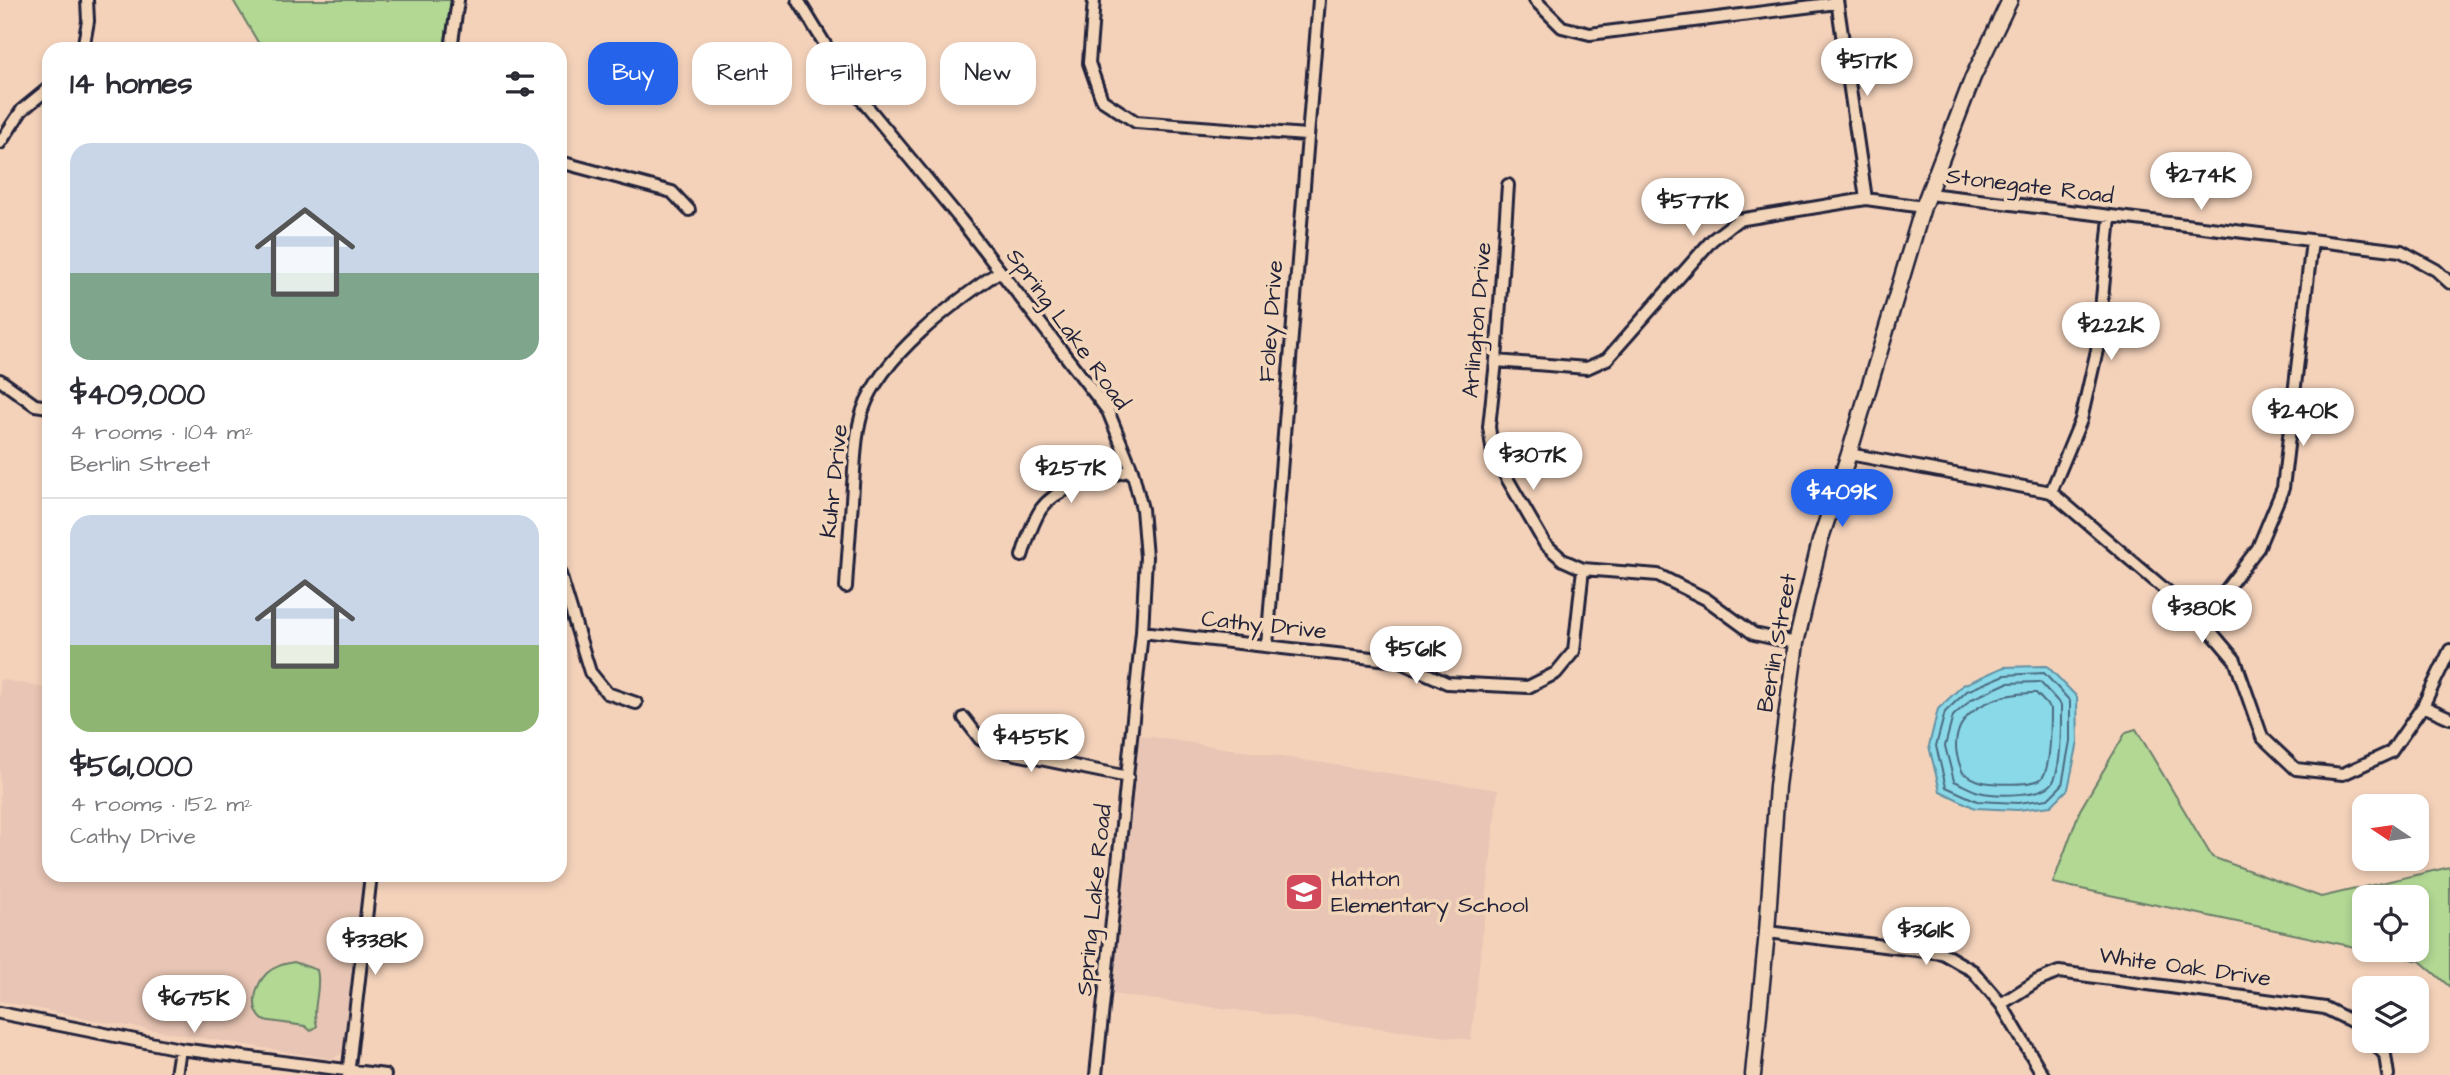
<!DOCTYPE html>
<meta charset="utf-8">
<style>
body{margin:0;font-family:"Architects Daughter",sans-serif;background:#f2f2f3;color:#2b2b33;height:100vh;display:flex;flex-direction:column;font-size:26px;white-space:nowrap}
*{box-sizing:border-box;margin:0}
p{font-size:23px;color:#7c7c81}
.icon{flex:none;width:38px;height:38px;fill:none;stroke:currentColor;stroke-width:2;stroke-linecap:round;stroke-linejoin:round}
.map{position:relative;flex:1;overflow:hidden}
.side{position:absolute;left:42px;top:42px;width:525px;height:840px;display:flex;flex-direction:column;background:#fff;border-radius:21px;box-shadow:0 4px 10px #0003}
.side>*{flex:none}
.banner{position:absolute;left:588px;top:42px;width:665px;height:63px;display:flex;gap:14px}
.needle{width:46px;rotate:283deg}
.tools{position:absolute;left:2352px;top:794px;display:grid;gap:14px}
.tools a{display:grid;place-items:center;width:77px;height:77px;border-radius:14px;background:#fff;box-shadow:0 4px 10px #0003;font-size:35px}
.price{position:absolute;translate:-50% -60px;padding:0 16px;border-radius:24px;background:#fff;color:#222;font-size:23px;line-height:46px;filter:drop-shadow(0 2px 4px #0008)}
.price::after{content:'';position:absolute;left:50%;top:42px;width:21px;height:16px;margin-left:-10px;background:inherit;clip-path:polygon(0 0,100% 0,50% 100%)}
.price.on{background:#2563eb;color:#fff}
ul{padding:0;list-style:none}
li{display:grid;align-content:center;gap:14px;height:371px;padding:0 28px}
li+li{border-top:2px solid #e1e1e2}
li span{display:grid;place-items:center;height:217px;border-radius:21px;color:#555}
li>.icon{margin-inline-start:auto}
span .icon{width:126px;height:126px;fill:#fffc;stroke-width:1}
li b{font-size:30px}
h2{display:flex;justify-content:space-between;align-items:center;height:84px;padding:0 28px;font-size:30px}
.tag{padding:0 24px;border-radius:21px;background:#fff;box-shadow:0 4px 10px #0003;font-size:24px;line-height:63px}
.tag.on{background:#2563eb;color:#fff}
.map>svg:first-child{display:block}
.built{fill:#e8c5b4}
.green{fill:#b2d894;stroke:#6a7d68;stroke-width:2}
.water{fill:#8ad9e8;stroke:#6090a3;stroke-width:2}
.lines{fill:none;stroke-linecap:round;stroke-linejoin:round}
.shore{stroke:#4c6b80;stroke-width:2}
.minor-casing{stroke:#22223b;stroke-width:16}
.major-casing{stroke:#22223b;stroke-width:19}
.minor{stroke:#f3d6b9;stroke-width:10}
.major{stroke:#f3d6b9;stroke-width:14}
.labels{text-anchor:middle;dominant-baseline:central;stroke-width:7;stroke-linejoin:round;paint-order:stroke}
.street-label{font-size:23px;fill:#22223b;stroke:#f3d6b9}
.poi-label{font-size:23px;fill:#22223b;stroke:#f3d6b9;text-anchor:start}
</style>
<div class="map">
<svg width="2450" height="1075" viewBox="0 0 2450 1075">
<rect width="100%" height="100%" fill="#f4d2ba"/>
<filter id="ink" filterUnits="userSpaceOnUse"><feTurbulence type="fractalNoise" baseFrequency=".0143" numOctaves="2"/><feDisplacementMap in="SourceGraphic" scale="14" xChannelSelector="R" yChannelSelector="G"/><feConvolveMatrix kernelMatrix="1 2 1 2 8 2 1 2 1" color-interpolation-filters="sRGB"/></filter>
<g filter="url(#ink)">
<path class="built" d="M0,679L49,689V875H363L343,1052L333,1059L110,1023L0,1001Z
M1139,735L1498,790L1471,1040L1110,994Z"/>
<path class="green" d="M233,0H451L444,49H262Z
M2136,729L2212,857L2321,897L2450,867V987L2420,961L2368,950H2417V898H2364V949L2053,883L2080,810L2126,732Z
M294,962L317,970C322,989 311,1008 317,1026L311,1031L305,1026L263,1020C249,1008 255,985 267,973C275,966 284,964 294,962Z"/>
<path class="water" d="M2047,666L2077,697L2078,742L2068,789L2051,806L2018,810L1975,808L1940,791L1929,746L1938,709L1963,685L2004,667Z"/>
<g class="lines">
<path class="shore" d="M2044,673L2070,701V741L2062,785L2048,799L2018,803L1977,801L1946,787L1936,746L1945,712L1967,691L2005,675Z
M2040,682L2061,705C2061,723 2062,766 2053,782C2044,797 1995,796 1979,792C1971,790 1962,784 1954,781L1945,746L1953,716L1972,699L2007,683Z
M2036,693L2051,709C2051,724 2051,768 2042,778C2035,786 1993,784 1983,782C1976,781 1969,776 1963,773C1960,766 1956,754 1956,746C1956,706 2004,692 2036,693Z"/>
<g class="minor-casing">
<path id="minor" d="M798,0L851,87L960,219L1108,411L1132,470L1142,509L1146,557L1142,632L1096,1075
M1094,0L1089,63L1102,100L1136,122L1306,135
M1535,0L1562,27L1590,34L1837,3
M1837,0L1866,199
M83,49L88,21L87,0
M451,49L458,0
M0,143L22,110L49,88
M560,162L672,192L689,210
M1508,185L1496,361L1489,427L1493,454L1545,544L1563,560L1583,569L1658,575L1706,599L1754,634L1796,643
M1929,194L2401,251L2436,270L2450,283
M1496,361L1587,368L1607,359L1712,240L1738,220L1866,199L1923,207
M0,380L35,405L49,407
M1849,454L2051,492L2202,621L2235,660L2262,737L2296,769L2343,774L2391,752L2423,706L2450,650
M2051,492L2081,420L2097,350L2110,217
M1022,556C1027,540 1032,523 1041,509C1060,483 1103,478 1132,470
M560,574L590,672L607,693L636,703
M846,587C848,553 851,519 853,485C855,460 855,434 863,410C882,355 953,303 1000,271
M2202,621L2258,548L2283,488L2312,241
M1142,632L1398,661L1447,683L1528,687L1556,673L1574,651L1583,569
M1267,646L1319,0
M2423,706L2450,718
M964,718L980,739L1006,752L1128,777
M1767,932L1942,953L1973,971L2001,1004L2043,1075
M2001,1004L2037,981L2059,972L2325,1008L2357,1024L2364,1032
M0,1013L180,1049L385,1075
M2373,1041L2385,1055L2388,1075
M176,1075L180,1049
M348,1075L371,875"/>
</g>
<g class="major-casing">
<path id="major" d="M1753,1075L1767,932L1777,786L1796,643L1820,541L1849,454L1923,207L1973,77L2010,0"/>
</g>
<use href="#minor" class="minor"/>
<use href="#major" class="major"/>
</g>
</g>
<defs>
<g id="school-square" transform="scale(2.0125)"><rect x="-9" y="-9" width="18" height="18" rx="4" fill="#d1495b" stroke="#f3d6b9"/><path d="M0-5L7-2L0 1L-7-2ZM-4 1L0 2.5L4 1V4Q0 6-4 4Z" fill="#fff"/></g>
</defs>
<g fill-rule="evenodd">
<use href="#school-square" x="1304" y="892"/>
</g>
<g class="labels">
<g class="street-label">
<text transform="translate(2030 186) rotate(7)">Stonegate Road</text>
<text transform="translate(1477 320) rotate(-85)">Arlington Drive</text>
<text transform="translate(1271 321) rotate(-86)">Foley Drive</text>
<text transform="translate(1068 329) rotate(54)">Spring Lake Road</text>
<text transform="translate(834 481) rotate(-84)">Kuhr Drive</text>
<text transform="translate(1264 625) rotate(6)">Cathy Drive</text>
<text transform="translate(1777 643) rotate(-80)">Berlin Street</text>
<text transform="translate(1094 900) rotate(-84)">Spring Lake Road</text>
<text transform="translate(2185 967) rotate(8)">White Oak Drive</text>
</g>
<g class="poi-label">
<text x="1331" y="879">Hatton<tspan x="1331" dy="26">Elementary School</tspan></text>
</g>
</g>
</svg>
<div class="tools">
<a><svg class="needle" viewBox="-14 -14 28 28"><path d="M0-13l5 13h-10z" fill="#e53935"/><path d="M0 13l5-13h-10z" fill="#7c7c81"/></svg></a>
<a><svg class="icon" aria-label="locate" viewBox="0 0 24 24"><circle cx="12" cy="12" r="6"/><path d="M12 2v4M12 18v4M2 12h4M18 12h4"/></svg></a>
<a><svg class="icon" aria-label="layers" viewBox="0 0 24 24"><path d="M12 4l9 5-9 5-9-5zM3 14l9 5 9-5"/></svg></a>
</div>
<b class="price" style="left:1867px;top:98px">$517K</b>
<b class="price" style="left:2201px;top:212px">$274K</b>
<b class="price" style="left:1693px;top:238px">$577K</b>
<b class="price" style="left:2111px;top:362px">$222K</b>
<b class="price" style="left:2303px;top:448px">$240K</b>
<b class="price" style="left:1533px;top:492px">$307K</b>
<b class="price" style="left:1071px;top:505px">$257K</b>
<b class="price on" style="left:1842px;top:529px">$409K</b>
<b class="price" style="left:2202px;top:645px">$380K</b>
<b class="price" style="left:1416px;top:686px">$561K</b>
<b class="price" style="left:1031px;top:774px">$455K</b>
<b class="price" style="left:1926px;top:967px">$361K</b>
<b class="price" style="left:375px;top:977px">$338K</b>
<b class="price" style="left:194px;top:1035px">$675K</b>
<div class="banner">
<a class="tag on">Buy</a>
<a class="tag">Rent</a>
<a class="tag">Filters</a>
<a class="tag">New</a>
</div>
<section class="side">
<h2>14 homes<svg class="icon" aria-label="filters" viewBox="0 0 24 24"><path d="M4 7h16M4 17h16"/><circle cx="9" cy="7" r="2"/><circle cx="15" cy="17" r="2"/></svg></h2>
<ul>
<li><span style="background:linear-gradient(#c9d6e8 60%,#7fa58c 0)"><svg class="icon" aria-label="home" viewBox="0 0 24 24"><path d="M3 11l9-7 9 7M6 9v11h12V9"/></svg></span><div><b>$409,000</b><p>4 rooms · 104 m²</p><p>Berlin Street</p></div></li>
<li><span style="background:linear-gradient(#c9d6e8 60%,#8fb573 0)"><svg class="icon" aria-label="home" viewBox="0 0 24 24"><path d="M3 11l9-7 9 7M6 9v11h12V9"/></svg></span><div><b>$561,000</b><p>4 rooms · 152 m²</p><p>Cathy Drive</p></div></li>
</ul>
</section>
</div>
